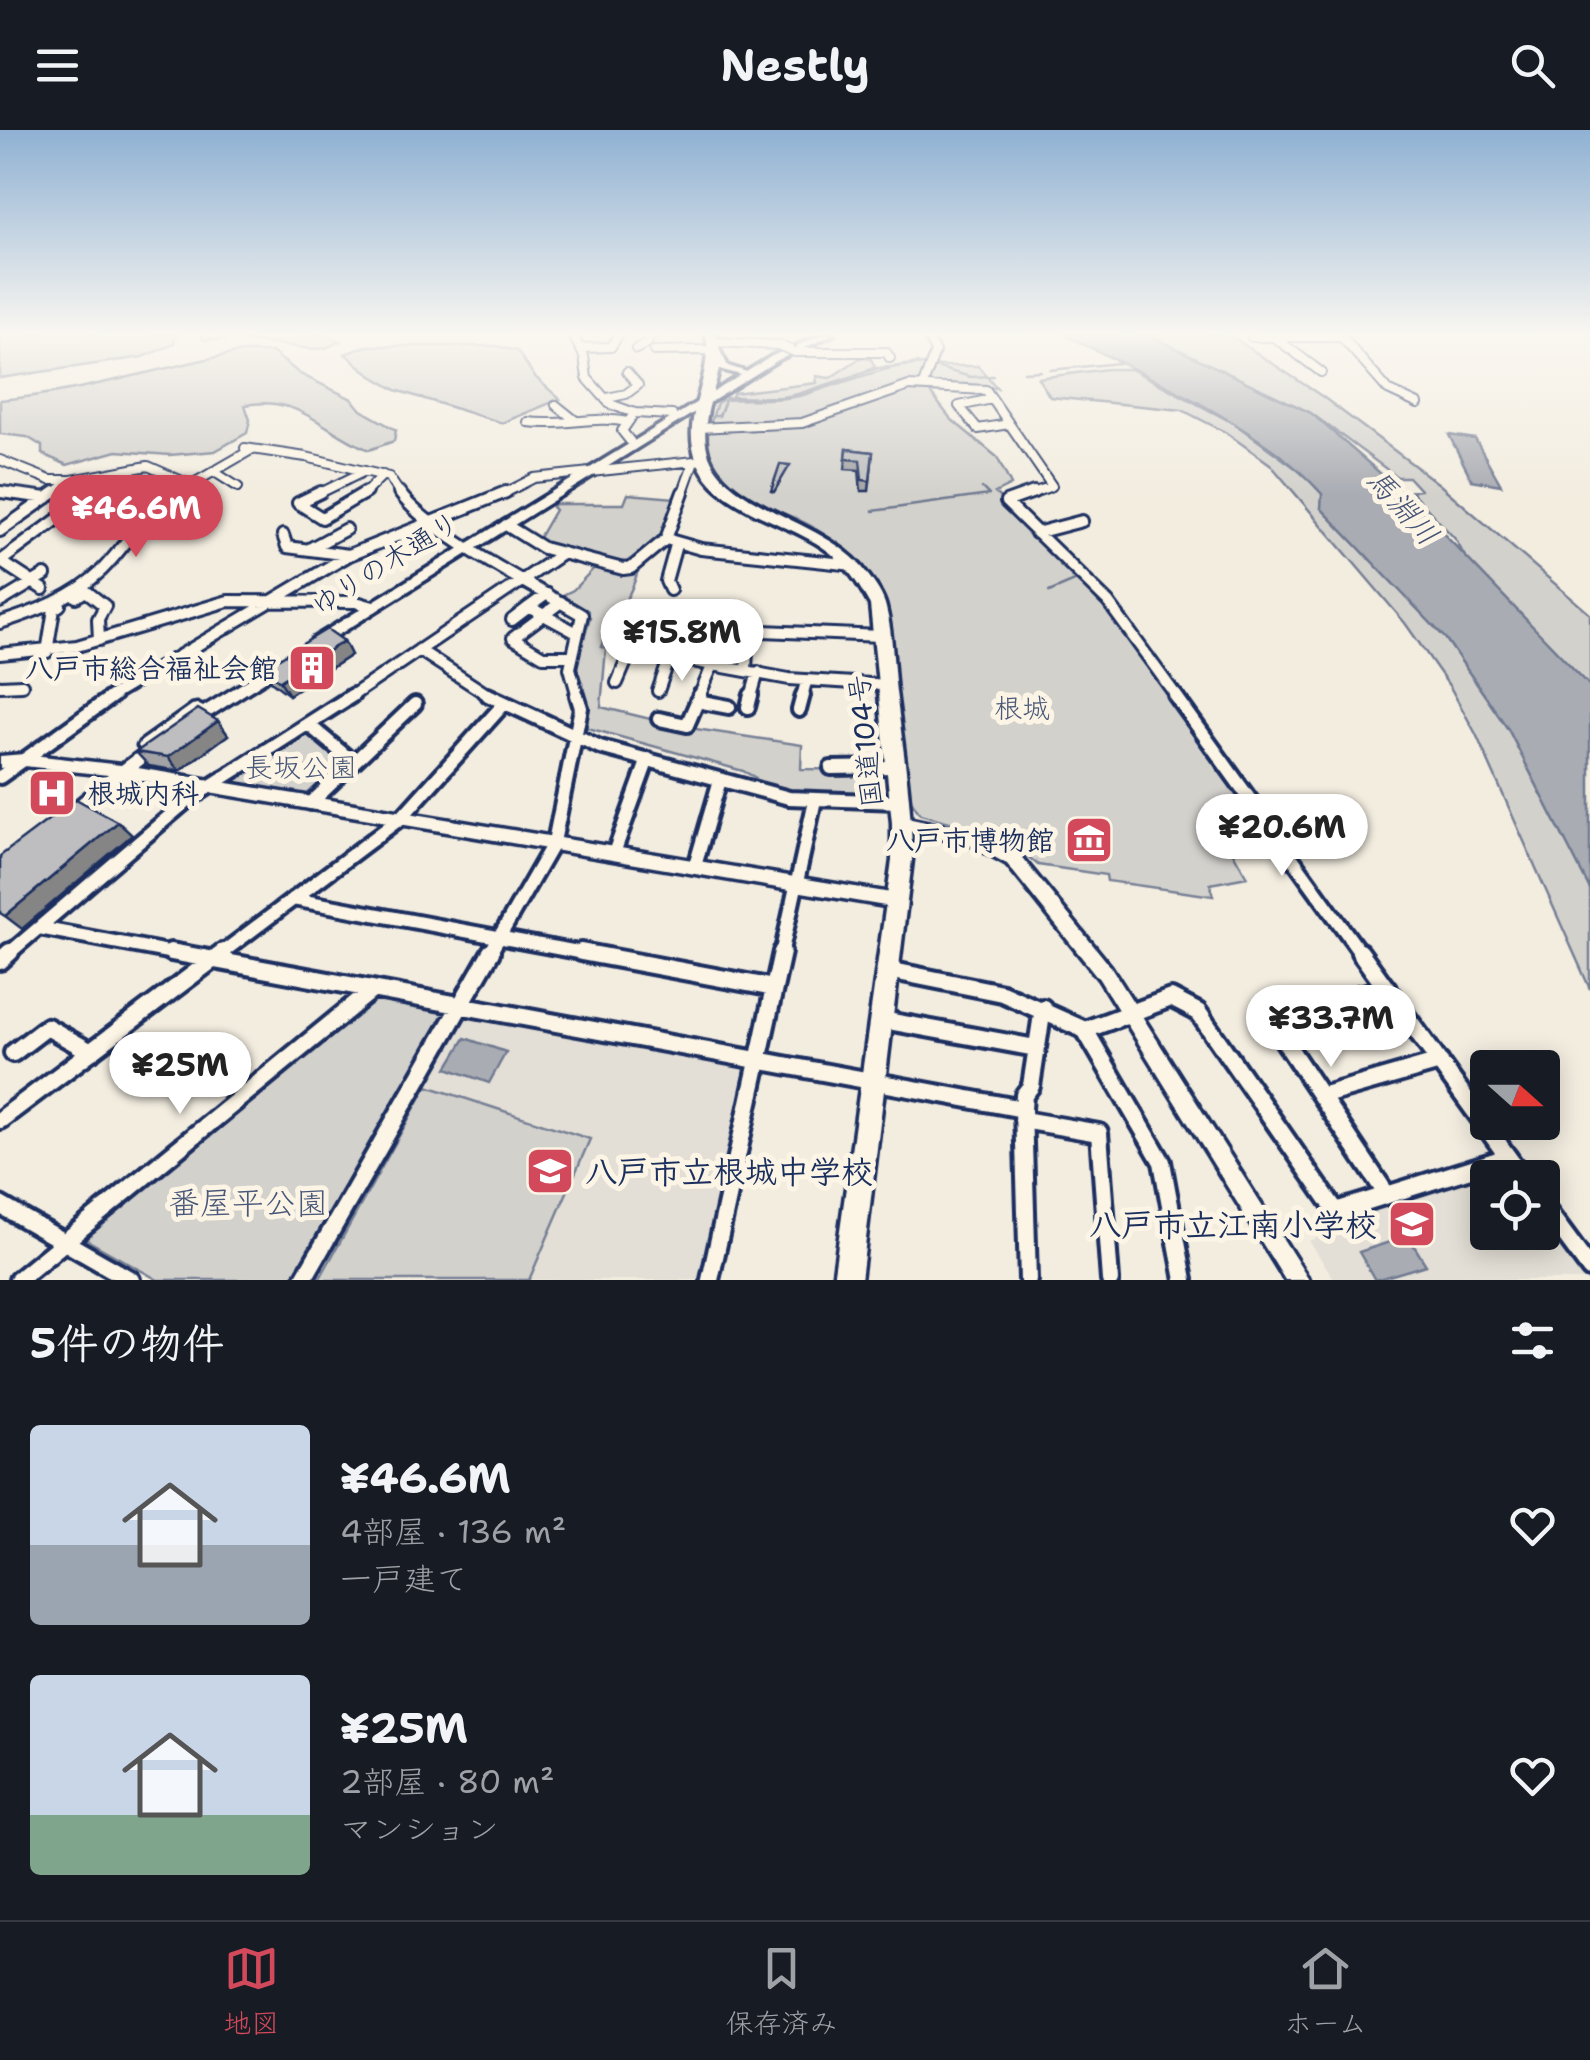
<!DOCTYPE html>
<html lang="ja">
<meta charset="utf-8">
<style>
body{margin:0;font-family:"Shantell Sans","Klee One",sans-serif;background:#20242c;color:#f1f3f6;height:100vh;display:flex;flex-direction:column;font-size:38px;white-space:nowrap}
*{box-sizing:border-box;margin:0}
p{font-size:32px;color:#9ea1a6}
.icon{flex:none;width:55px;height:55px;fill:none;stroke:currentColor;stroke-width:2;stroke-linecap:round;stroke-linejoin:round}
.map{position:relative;height:1150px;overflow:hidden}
.side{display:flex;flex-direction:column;background:#171b24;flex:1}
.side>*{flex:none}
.needle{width:65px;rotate:111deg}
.buttons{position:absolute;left:1470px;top:920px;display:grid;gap:20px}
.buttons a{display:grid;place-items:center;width:90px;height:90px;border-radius:10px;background:#171b24;box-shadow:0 5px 25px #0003;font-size:50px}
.price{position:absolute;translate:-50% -85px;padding:0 22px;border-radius:35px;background:#fff;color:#222;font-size:32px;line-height:65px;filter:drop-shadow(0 2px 5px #0008)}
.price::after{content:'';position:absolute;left:50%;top:60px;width:30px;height:22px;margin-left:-15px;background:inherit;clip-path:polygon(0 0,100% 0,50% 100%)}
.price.current{background:#d1495b;color:#fff}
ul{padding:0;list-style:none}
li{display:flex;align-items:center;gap:30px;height:250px;padding:0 30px}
li span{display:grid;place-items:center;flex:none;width:280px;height:200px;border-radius:10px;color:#555}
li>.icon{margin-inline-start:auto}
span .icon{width:120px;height:120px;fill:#fffc;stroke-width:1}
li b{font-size:42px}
h2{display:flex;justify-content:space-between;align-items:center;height:120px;padding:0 30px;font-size:42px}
header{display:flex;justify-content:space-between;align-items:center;height:130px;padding:0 30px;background:#171b24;font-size:45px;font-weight:700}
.tab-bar{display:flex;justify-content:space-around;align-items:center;height:140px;border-top:2px solid #363941;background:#171b24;font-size:28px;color:#9ea1a6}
.tab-bar a{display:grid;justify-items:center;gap:5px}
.tab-bar .current{color:#d1495b}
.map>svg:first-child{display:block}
.built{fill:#e3dfd6}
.green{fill:#d3d1cc;stroke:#778095;stroke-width:2.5}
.water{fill:#a9acb3;stroke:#707a91;stroke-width:2.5}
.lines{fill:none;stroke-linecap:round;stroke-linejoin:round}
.stream{stroke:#707a91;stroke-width:2.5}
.minor-far3-casing{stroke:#1b2f5e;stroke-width:12}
.minor-far2-casing{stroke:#1b2f5e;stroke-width:16}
.minor-far1-casing{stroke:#1b2f5e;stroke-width:20}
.minor-casing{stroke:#1b2f5e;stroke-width:24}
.tertiary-casing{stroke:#1b2f5e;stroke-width:7}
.trunk-casing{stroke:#1b2f5e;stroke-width:7}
.minor-far3{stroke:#fcf5e5;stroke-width:8}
.minor-far2{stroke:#fcf5e5;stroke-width:10}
.minor-far1{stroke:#fcf5e5;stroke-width:12}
.minor{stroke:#fcf5e5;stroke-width:16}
.tertiary{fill:#fcf5e5;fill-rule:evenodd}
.trunk{fill:#fcf5e5;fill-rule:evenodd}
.minor-bridge-casing{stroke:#1b2f5e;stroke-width:12;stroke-linecap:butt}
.minor-bridge{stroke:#fcf5e5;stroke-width:8}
.wall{fill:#a3a3a5;stroke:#1b2f5e;stroke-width:2.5}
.shaded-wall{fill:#858586;stroke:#1b2f5e;stroke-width:2.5}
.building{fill:#bebec0;stroke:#1b2f5e;stroke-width:2.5}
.labels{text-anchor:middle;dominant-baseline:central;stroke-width:10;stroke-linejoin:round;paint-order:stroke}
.street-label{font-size:28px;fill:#1b2f5e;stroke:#fcf5e5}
.poi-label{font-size:28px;font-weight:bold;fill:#1b2f5e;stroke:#fcf5e5;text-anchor:end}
.park-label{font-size:28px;fill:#49587a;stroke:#fcf5e5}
.water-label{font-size:30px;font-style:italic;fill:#465478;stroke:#fcf5e5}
.near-poi-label{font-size:32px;font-weight:bold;fill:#1b2f5e;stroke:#fcf5e5;text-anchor:start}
.near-park-label{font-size:32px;fill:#49587a;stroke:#fcf5e5}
</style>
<header><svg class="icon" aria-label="menu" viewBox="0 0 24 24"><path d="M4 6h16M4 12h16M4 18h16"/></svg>Nestly<svg class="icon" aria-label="search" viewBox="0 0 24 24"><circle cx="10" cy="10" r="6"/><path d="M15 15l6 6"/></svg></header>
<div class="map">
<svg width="1590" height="1150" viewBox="0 0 1590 1150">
<rect width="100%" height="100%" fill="#f3ede0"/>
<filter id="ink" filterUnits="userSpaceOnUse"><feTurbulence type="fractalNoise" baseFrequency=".01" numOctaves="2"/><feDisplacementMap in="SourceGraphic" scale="20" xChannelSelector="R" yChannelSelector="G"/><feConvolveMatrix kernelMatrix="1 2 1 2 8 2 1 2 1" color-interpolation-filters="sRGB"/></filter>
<g filter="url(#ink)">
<path class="built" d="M459,876L758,932L710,1150H303Z
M1501,1037L1512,1040L1517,1047L1488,1048V1102H1542L1543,1082L1590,1150H1335L1309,1111L1339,1098L1334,1090Z"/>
<path class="green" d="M0,204H176L174,214L143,227L0,248Z
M205,204H323L340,211L326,218L311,219L239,209L204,210L201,207Z
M1146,204H1228L1323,267L1439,354L1590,484V556L1465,427L1456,410L1411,361L1420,360L1408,347H1397L1311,283Z
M366,216H497L517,221L535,247L560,269L502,293L396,260L372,246L345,224Z
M242,222H272L300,244L352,269L361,280L396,300L394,311L369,320C322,301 301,265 245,275L250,290L247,303L215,321L170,325L117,321L67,335L42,324V316L27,307L0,304V270C86,262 159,237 242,222Z
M860,228L871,229L875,237C834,257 779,275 732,266L734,263L817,253L816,246L830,248Z
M917,233L927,236L921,252L806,290L710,294L717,273L723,270C752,268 782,272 810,263C846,252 878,239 917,233Z
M935,236H978L997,258L928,253Z
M1107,239H1131L1235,294L1305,345L1323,364L1321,378L1446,509L1508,599L1590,759V859L1476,604L1450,557L1405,493L1270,334L1225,302L1182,280L1050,267L1038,248Z
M925,256L951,289L997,327L1011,355L995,363L1102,469L1276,710L1231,719L1247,747L1210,754L1213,766L1107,751L1106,745L1038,735L1005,707L920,684L910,669H904L881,467C866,435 840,413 811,396C769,373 698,361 709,298L792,295L893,260Z
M628,364L676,368L658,411L632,434L536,413L555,380L552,377L554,374H624Z
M598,434L638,439C632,469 611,488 601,517L606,518L601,577L683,597L802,615L801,639L885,640L888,665L791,664L753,655L756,648L743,641L588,598L585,561L576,537L590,487L559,467L573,460Z
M309,595L353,632L311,673L211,656Z
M376,869L446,883L293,1150H158L87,1110L88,1103Z
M427,956L590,1009L529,1150H319Z"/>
<path class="water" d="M1063,204H1146L1311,283L1411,370L1590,556V759L1508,599L1446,509L1321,378L1322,364C1261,295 1146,246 1063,204Z
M1449,305L1475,309L1501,355L1472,350Z
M465,908L506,922L489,953L447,938Z
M1408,1106L1426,1135L1375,1150L1359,1122Z"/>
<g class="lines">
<path class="stream" d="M935,237L971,247L993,246
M1050,240L1119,233
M1024,242L1041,241
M713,286H719L726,268L789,267L878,238L927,234
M873,381L989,365L982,358
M1049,462L1077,450"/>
<g class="minor-far3-casing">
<path id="minor-far3" d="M572,204L584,226L587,248L610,274L635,283L672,285
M1339,204L1388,260L1418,274
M1252,207H1343
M1274,207L1321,242
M714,212L778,215
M581,218L611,217L619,204
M636,219L647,213L652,204
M654,221L706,220
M795,222H886L890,228
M923,255L935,222L927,204
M607,268L626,264L638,255L627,242
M992,269L959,276L978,299L1009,294
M556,275L576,291
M528,292C562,297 594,285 628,292
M698,298L802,293L909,256L986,260L1052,356L1027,365
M630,311L622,301L631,288
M245,318L306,327L389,347L401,365
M0,330L50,350H72L148,336L189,354
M213,341L238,357
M0,362L21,365
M51,365L72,350
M173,365L251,320
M316,365L365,341
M363,365L383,345
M501,365L534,348L704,330
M682,365L693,334"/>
</g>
<g class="minor-far2-casing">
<path id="minor-far2" d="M1,362L47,368
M399,362C427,403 536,457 582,485L570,538L578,567
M683,362L666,409L701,419L854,435
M1034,362L1006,372L1108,472L1177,567
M298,373L322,388L366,362
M298,373L321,362
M506,395L543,418L623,439L631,438L666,409
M0,401L55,362
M1036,403L1082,391
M283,405L287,417L349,425
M311,418L346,399
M0,431L43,459
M1,431L70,380
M670,460L666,451L676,415
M547,464L529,477L577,503
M76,467L86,461L105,476L98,489L99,510
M0,472L45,445
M561,472L513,508L543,526H571
M512,490L529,477
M0,493C37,481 73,468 102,440C128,414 145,380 177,362
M688,498L881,506
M419,520L491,567
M47,522L54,479L60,475
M0,524L77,516L228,471L356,472L373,477
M746,539L748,503
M617,553L631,520L789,549L886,555
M0,556L22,555
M658,561L671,524
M110,567L349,425L506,362
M350,567L563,423
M699,567L713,534
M751,567L758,542
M802,567L806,552"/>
</g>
<g class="minor-far1-casing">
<path id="minor-far1" d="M488,565L600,617L789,668L898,672
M1175,565L1362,825
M697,571L729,577
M748,577L751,565
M799,580L803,565
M659,589L687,595L700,565
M309,595L353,632
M831,638L894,637
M0,647L114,565
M311,673L415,574
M614,723L648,629
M695,736L720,650
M293,769L594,825
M39,798L184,825
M7,825L187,671L353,565
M219,825L401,688L503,575
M489,825L554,712L581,578L577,565
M781,825L815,670"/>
</g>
<g class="minor-casing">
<path id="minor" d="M171,822L1023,979
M581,822L774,858
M1360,822L1523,1048
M0,831L10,822
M888,840L1002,863L1085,900L1162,1032L1184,1150
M1387,858L1269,888L1387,1065
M882,890L1036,918
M1085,900L1171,868L1198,882L1336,1081L1508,1027
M13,923L47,897L91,922
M1321,966L1440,932
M0,990L223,822
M1023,990L1099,1003L1110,1150
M1542,1074L1590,1139
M0,1075L131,1150
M18,1150L372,860
M303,1150L491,822
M710,1150L782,822
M1028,1150L1023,979L1024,965L1031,956L1043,878"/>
</g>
<g class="tertiary-casing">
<path id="tertiary" d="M824,204H834L778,230L322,515H312L311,512L312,509L772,226Z
M282,529L289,534L287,537L195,596L190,597L185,595L161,612L163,616L161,620L138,638L897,764L903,766L905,771L903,776L897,778L126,648L76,687L71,689L66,687L63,683L66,679L108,645L24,636L0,638V626L24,624L121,635L141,620L138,616L140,612L192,575L197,574L203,577Z
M902,687L974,702L993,709L1019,724L1111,837L1309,1150H1285L1099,849L1007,734L972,715L897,698L894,693L897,688Z"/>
</g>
<g class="trunk-casing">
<path id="trunk" d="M706,204H716L720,221L728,236L747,242L741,245L719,239C714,263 702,289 706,314C716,380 831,388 868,445C875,454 884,467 886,478C893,505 893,535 896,562C903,618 912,674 912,730L861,1150H833L892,730V693L870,475C860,457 850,440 834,426C792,389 705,382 693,317C686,279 713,245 706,204Z"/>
</g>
<use href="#minor-far3" class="minor-far3"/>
<use href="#minor-far2" class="minor-far2"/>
<use href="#minor-far1" class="minor-far1"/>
<use href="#minor" class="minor"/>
<use href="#tertiary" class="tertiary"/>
<use href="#trunk" class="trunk"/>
<g class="minor-bridge-casing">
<path id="minor-bridge" d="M778,215L795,222"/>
</g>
<use href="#minor-bridge" class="minor-bridge"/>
</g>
<path class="wall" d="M847,319L873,322L869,361H861L859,340L845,339Z
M344,511L351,525L289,565L272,552L263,538Z
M218,591L228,605L179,641L149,636L136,622Z"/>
<path class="shaded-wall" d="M344,511L351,525L289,565L280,551Z
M218,591L228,605L179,641L168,627Z
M118,692L132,705L22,799L5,786Z"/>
<path class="building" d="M847,319L873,322L870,351L862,350L860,330L846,329Z
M780,334L790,335L774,362L771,361Z
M327,499L344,511L280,551L263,538Z
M198,579L218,591L168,627L136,622Z
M76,669L118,692L5,786L0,783V726Z"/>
</g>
<linearGradient id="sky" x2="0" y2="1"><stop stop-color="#8fb1d3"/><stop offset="0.56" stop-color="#faf7f1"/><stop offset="1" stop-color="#faf7f1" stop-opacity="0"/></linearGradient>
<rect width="1590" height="365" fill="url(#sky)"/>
<defs>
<g id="building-square" transform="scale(2.5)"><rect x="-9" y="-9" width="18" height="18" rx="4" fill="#d1495b" stroke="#fcf5e5"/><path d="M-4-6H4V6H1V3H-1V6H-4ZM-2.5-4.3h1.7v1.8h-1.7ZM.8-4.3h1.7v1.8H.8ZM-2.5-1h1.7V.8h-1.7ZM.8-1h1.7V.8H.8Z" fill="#fff"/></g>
<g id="hospital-square" transform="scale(2.5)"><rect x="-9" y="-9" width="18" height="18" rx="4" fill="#d1495b" stroke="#fcf5e5"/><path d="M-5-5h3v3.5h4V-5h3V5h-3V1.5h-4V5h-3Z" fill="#fff"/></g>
<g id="museum-square" transform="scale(2.5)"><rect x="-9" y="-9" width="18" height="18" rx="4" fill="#d1495b" stroke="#fcf5e5"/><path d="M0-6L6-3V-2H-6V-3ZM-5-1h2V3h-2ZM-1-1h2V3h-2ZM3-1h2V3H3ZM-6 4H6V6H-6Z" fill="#fff"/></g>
<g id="school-square" transform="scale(2.5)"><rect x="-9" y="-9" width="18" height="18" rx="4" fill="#d1495b" stroke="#fcf5e5"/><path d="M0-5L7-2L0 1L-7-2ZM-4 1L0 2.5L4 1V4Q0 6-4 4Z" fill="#fff"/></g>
</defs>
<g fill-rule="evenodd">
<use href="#building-square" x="312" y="538"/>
<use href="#hospital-square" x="52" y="663"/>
<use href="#museum-square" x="1089" y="710"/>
<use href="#school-square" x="550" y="1041"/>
<use href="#school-square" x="1412" y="1094"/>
</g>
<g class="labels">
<g class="street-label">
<text transform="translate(385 433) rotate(-32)">ゆりの木通り</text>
<text transform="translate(865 611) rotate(-96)">国道104号</text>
</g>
<g class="poi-label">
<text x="277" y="538">八戸市総合福祉会館</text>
<text x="87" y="663" text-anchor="start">根城内科</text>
<text x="1054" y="710">八戸市博物館</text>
</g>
<g class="park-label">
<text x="1022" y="578">根城</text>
<text x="301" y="637">長坂公園</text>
</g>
<g class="water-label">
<text transform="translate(1403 377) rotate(48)">馬淵川</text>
</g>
<g class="near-poi-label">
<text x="585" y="1041">八戸市立根城中学校</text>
<text x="1377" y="1094" text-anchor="end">八戸市立江南小学校</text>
</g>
<g class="near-park-label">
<text x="248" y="1072">番屋平公園</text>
</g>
</g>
</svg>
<div class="buttons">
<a><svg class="needle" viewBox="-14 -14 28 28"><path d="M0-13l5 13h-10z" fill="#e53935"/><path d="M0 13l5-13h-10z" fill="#9ea1a6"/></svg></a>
<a><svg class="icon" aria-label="locate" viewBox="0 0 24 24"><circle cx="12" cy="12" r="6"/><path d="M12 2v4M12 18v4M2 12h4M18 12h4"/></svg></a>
</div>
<b class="price current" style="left:136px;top:430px">¥46.6M</b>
<b class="price" style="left:682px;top:554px">¥15.8M</b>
<b class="price" style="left:1282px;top:749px">¥20.6M</b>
<b class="price" style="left:1331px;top:940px">¥33.7M</b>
<b class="price" style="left:180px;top:987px">¥25M</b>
</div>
<section class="side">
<h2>5件の物件<svg class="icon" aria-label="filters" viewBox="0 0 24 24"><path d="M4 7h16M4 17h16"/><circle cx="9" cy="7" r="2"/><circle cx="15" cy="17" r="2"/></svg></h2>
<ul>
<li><span style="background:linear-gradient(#c9d6e8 60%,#9aa5b1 0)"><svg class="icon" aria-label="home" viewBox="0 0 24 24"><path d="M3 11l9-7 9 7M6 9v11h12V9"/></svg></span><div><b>¥46.6M</b><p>4部屋 · 136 m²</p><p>一戸建て</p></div><svg class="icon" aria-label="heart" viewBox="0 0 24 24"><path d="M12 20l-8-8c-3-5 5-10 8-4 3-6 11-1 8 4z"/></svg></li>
<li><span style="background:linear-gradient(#c9d6e8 70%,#7fa58c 0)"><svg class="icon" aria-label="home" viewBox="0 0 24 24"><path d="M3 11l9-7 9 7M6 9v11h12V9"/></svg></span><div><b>¥25M</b><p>2部屋 · 80 m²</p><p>マンション</p></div><svg class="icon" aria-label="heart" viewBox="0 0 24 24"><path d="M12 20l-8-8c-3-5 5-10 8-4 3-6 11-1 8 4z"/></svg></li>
</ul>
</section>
<nav class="tab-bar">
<a class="current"><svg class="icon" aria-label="map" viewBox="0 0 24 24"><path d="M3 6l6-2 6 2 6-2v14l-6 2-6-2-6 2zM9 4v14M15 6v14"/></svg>地図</a>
<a><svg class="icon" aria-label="saved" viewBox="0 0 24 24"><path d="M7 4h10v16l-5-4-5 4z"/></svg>保存済み</a>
<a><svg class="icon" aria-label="home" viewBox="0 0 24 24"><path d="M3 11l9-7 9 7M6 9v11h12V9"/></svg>ホーム</a>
</nav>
